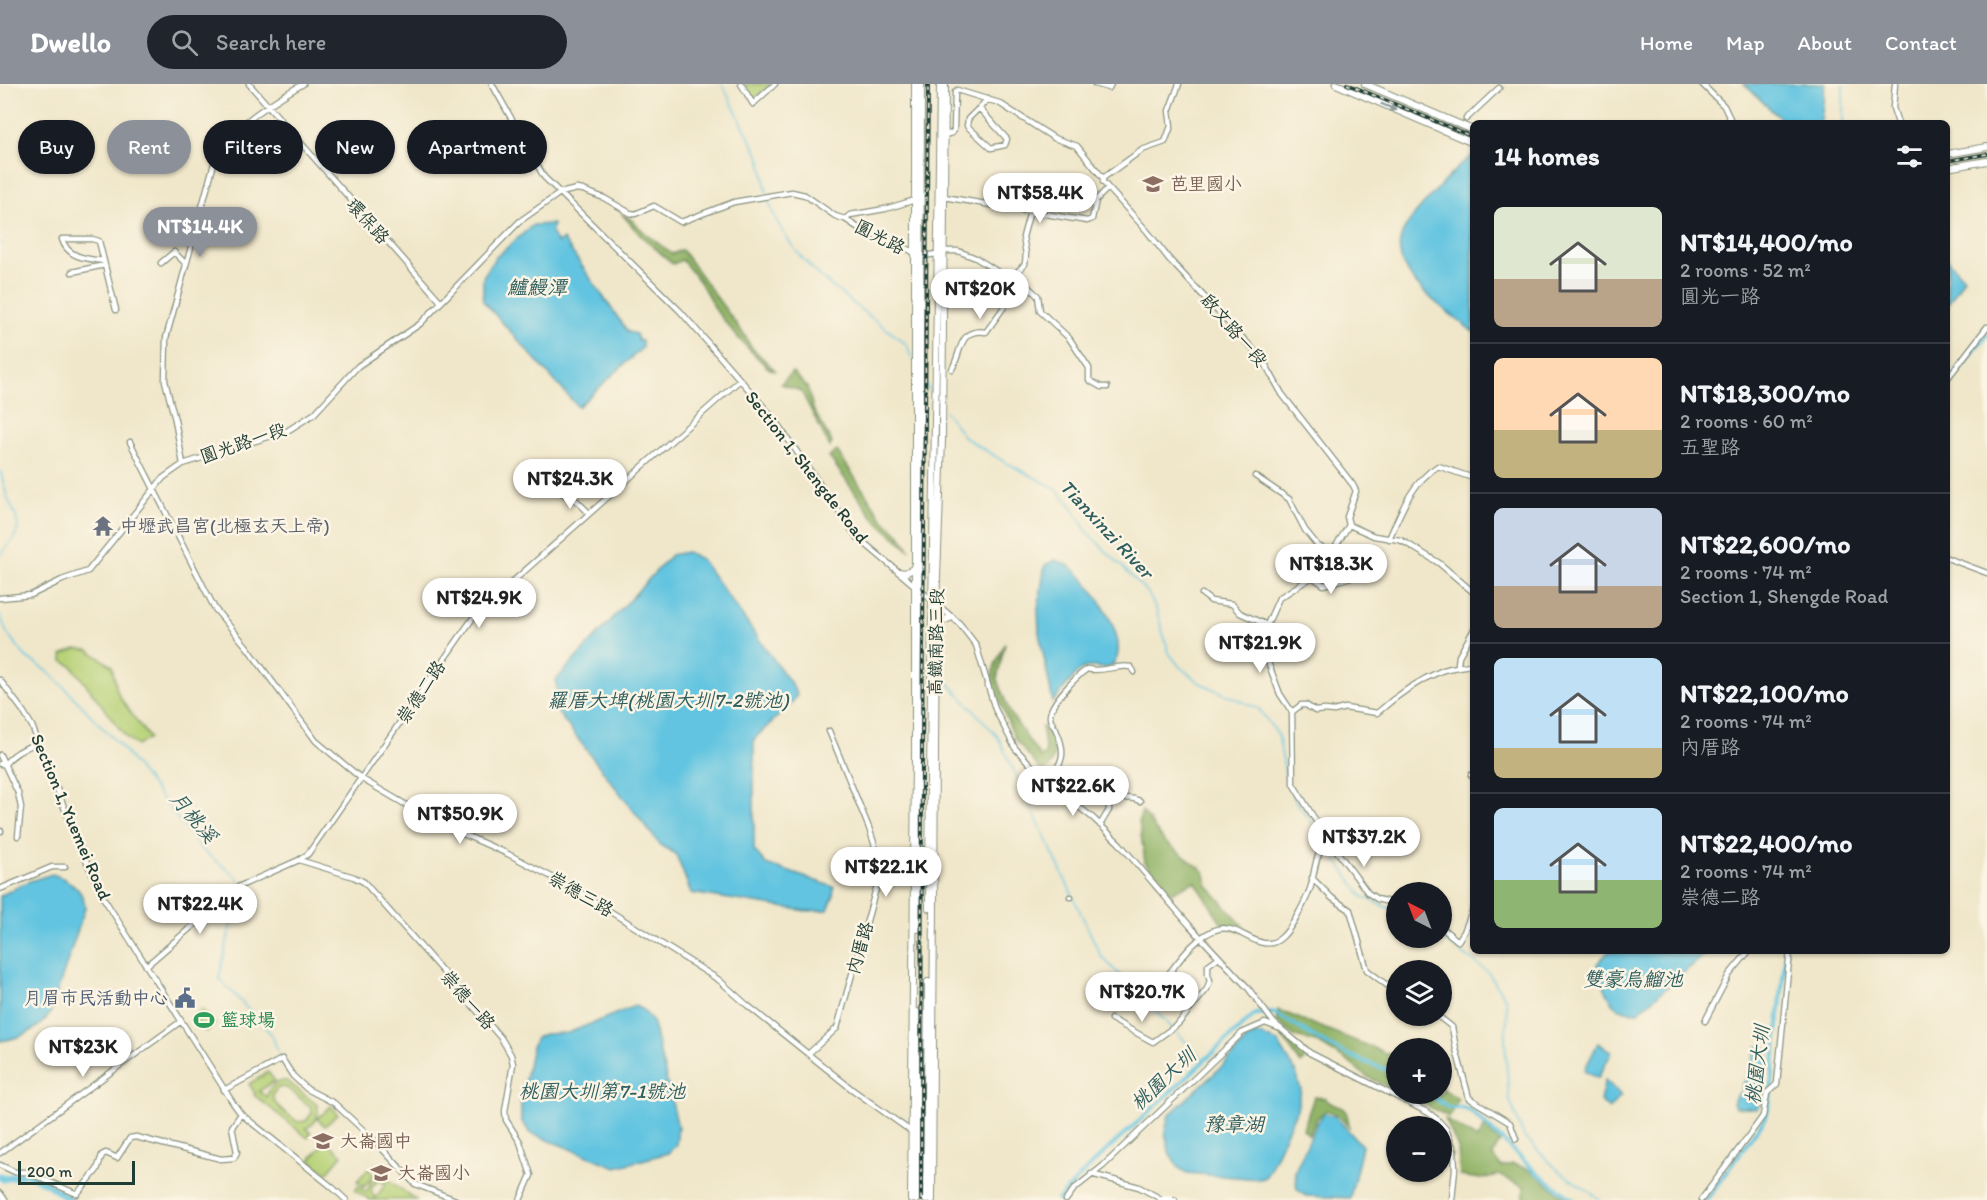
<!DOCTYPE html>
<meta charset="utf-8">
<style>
body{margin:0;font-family:Itim,"LXGW WenKai TC",sans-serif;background:#20242c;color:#f1f3f6;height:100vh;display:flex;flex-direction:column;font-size:22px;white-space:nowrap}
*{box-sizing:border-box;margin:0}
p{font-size:20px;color:#9ea1a6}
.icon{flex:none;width:33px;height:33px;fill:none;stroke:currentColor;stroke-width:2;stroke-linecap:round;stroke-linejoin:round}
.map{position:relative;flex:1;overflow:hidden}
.side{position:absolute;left:1470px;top:36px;width:480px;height:834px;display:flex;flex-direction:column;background:#171b24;border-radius:9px;box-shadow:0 2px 4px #0004}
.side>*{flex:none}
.hud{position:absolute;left:18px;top:36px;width:570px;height:54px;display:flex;gap:12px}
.needle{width:39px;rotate:318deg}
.fabs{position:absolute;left:1386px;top:798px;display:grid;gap:12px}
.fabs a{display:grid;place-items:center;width:66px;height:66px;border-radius:50%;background:#171b24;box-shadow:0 2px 4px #0004;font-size:30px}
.scale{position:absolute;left:18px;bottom:15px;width:117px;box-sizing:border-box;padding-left:6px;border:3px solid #1f3d34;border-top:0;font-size:16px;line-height:21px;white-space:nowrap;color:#1f3d34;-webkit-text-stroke:4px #fcf5e5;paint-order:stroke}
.price{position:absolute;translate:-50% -51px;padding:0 14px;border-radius:21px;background:#fff;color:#222;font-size:20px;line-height:39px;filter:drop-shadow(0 2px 3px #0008)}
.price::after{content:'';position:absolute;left:50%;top:36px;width:18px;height:14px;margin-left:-9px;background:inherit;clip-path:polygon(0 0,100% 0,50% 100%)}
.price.selected{background:#8c9099;color:#fff}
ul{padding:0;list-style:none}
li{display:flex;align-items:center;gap:18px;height:150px;padding:0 24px}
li+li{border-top:2px solid #363941}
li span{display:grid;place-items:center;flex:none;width:168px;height:120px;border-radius:9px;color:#555}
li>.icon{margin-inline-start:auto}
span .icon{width:72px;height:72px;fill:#fffc;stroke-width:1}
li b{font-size:26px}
h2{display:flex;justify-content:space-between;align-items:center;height:72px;padding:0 24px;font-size:26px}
.tag{padding:0 21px;border-radius:27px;background:#171b24;box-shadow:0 2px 4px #0004;font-size:21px;line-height:54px}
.tag.selected{background:#8c9099;color:#fff}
header{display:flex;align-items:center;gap:36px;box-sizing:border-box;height:84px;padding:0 30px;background:#8c9099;color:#fff}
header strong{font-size:28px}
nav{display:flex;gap:33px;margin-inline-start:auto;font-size:21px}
.search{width:420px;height:54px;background:#20242c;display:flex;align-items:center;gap:15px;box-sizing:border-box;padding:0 21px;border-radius:33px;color:#9ea1a6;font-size:22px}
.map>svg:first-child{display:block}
.green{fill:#b8d278;stroke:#6c8856;stroke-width:1.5;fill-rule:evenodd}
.forest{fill:#92b468;stroke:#58784e;stroke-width:1.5}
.water{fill:#62c4e0;stroke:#40808a;stroke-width:1.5}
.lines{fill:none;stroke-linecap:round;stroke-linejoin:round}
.stream{stroke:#62c4e0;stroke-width:1.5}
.canal{stroke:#62c4e0;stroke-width:4}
.river{stroke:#62c4e0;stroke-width:7}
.minor-tunnel{stroke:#c6c5ac;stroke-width:4.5;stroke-dasharray:4.5 2;stroke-linecap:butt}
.minor-casing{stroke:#88927f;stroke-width:7}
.major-casing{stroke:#88927f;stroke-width:8}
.minor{stroke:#fff;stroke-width:4.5}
.major{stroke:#fff;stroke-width:6}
.rail-casing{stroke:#1f3d34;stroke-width:4}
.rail{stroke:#fcf5e5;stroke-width:1.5;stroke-dasharray:4.5;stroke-linecap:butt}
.oneway{fill:#8f9e9a}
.labels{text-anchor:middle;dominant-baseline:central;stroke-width:5;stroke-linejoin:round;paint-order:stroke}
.education-label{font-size:18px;fill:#785e54;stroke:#fcf5e5;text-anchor:start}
.street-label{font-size:18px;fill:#1f3d34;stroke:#fcf5e5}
.worship-label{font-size:18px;fill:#5b616d;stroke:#fcf5e5;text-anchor:start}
.service-label{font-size:18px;fill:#4e5e75;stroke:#fcf5e5;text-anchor:end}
.leisure-label{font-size:18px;fill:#27864d;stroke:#fcf5e5;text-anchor:start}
.water-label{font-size:20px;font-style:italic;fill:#305f5f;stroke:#fcf5e5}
</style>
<header>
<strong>Dwello</strong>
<div class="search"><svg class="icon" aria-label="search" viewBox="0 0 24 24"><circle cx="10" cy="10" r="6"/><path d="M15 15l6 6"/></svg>Search here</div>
<nav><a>Home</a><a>Map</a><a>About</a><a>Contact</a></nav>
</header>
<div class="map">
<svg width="1987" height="1116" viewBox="0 0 1987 1116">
<rect width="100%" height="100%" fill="#fcf5e5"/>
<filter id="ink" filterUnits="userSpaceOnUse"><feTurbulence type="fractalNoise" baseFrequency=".0167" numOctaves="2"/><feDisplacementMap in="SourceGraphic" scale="12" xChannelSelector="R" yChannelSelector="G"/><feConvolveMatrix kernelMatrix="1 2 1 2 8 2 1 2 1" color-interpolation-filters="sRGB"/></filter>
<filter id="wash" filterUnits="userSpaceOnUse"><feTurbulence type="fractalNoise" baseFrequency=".008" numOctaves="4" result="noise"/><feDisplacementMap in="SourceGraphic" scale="24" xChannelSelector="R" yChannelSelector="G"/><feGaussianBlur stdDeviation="1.35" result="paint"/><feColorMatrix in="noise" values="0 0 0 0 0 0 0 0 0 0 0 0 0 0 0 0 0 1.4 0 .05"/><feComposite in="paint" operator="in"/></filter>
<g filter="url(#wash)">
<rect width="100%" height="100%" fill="#f0e7ca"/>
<path class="green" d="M744,0H771L755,14L752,13Z
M76,565L88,566L112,582L117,607L121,615L149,654L137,662L126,653L72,582L63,577L62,571Z
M202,925L215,940L206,948L193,933Z
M268,988L275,997L259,1007L266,1013C270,1004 275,996 287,997L317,1021C320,1032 315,1040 306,1044L311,1049L308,1054L254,1011L255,1009L249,1000ZM280,1003L287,1004L311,1023L312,1029L306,1037L298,1038C288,1030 260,1015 280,1003Z
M331,1022L338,1030L325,1042L317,1035Z
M326,1057L342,1071L327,1089L310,1076Z
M368,1085L374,1090L364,1103L357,1097Z
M384,1093L416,1116H370L355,1106L358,1102L367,1108L371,1097ZM380,1097L386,1100L375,1114C369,1107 371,1100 380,1097Z"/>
<path class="forest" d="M621,129L632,136L645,149L672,170L682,166L745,252L751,263L776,287L768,284L739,255L717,228L700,198L682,176L673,180L640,151Z
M792,288L807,303L814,327L832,358L830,363L801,307L781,300Z
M837,367L882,434L900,451L910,466L875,436L829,373Z
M1005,559L997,595L1010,629L1041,674L1046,668L1042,643L1049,642C1053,661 1060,675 1043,689L1015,655L991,596L995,581Z
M1077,689L1115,709L1094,705L1073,709Z
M1142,727L1164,757L1204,787L1208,802L1248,848L1223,842L1195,797L1169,810L1145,778L1139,737Z
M1278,926L1396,973V1007L1366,992L1346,976L1316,958L1295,953L1276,937Z
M1279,948L1308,971L1301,980Z
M1442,1004L1458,1015L1449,1033L1404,1010H1442Z
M1314,1013L1325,1014C1337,1029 1347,1014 1349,1043L1338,1031L1327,1026L1317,1034L1309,1051L1303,1045Z
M1445,1035L1477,1055L1485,1043L1500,1058L1492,1071L1501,1083L1513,1080L1530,1086L1568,1116H1524V1103L1498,1091L1481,1095L1460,1092L1458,1064Z
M1442,1047L1452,1072L1444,1075L1442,1062Z"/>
<path class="water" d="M1744,0H1825L1821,37L1819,39H1785Z
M1473,71V248C1447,226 1386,190 1402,150C1407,138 1416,129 1424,120C1440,102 1454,85 1473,71Z
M553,140L551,149L558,159L563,155L628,248L636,250L638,256L642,257V264L578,323L483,217V193L495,174L533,141Z
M1947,175L1964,194L1947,222Z
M687,468L701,475L792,601L797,611L791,620L754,655V766L766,780L834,803L833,813L828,826L806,827L691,809L676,770L660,761L558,629L556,596L671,471Z
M1055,476C1061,478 1068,480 1072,484C1091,498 1131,556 1114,579C1107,589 1094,580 1084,584C1076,587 1060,610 1053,618L1039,549L1038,524L1045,481Z
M52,790C68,795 85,806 85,824L50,930C37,947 21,954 0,957V812L27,798Z
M1609,867H1709L1638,928C1634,927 1627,928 1623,926C1607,921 1602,894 1597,880Z
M635,922L643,926L652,936L678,1043L676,1061L668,1069L616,1083L530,1049L521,1036V1013L532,963L536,954L544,950L568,949Z
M1258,950L1278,958L1296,988L1301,1006L1297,1025L1268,1089L1264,1094L1259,1095L1187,1089L1179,1084L1170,1071L1165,1048L1169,1031L1229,976L1248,954Z
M1598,959L1612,968L1598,994L1584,987Z
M1758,962L1769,966L1766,990L1748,989Z
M1747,993L1763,994L1762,1010L1742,1005V1002Z
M1605,996L1621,1011L1609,1025L1600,1017Z
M1743,1008L1759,1013L1760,1019L1757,1025L1735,1023L1733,1019L1737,1010Z
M1324,1029L1335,1032L1362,1062L1350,1114L1306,1112L1297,1105L1295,1087L1317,1039Z"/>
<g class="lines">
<path class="stream" d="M722,0L761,76L767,110
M1843,39V0
M768,115C788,182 856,219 907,261L912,275
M0,158V159
M922,295L933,311
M945,327L964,353L1003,377L1055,404L1071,421L1087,448L1148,509L1156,525L1169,569L1180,583L1200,599L1259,625L1278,651L1287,699L1296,718L1310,735L1319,752L1363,813L1396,827
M0,387L8,415L16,432L18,444L15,452L0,472
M0,531L7,549L26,573L46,586L63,602L123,665L202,766L237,793L241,801V808L232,836L219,894L272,951L280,973
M942,592L998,653L1101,872L1204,976
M1441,854L1488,888L1506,916L1507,933L1505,958L1509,1014L1524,1053L1559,1087L1601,1116"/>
<path class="canal" d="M1947,301L1987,251
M1428,1010L1450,1024L1462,1023L1472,1028L1538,1090L1574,1116
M1058,1116L1090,1082L1255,930L1275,929L1326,960L1357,975L1396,989
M1706,1116L1766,1033L1770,1016L1786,867"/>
<path class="river" d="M0,1092L3,1095L27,1089L49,1101L70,1116"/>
</g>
</g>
<g filter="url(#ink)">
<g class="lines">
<path class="minor-tunnel" d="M910,795L930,808"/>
<g class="minor-casing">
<path id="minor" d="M249,0L441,218
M492,0L544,93L680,227L771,331L856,452L959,539L976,561L995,625L1015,664L1047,698L1093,734L1119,759L1190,842L1248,904L1274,939L1310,969L1429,1029L1438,1036L1446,1045L1454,1067L1455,1085L1452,1116
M741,0L753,20L775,0
M1095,0L1109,4L1111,0
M1702,0L1724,22L1732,39
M1895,0L1893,24L1898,39
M979,24L1007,55L1005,61L991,64L967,42L968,35L988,15
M1466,35L1499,4
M944,51L952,49L954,46L955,8L957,6L999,19L1054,54L1077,62L1103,94V98L1147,147L1169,175L1263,276L1282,310L1353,401L1356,407L1347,433L1349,441
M1103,94L1142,66L1165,58L1171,42L1169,27L1179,0
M944,113L1087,137L1092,135L1096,116L1108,104
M845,135L850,131L885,125L915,116
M104,177C88,175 67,174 62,155H92L99,157L116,226
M161,179L174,168L186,180
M72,188L105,181
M952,285C962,268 958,244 986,248L1004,223L1000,200L1013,192L1025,180L1026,170L1023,153L1030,127
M1947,295L1987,243
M130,358L215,525L247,563L316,657L362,695L408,722L436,738L508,770L573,804L719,896L747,921L853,1006L912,1048
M183,380L175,336L165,297L166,254L216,72C233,42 273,17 303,0
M1255,392L1289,415L1305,446L1318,462L1325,465H1334
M562,409L577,417L589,429
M1349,441L1329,473L1320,481L1312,493L1279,514L1267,541L1266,573L1280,610L1292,628L1293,700L1324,750L1368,809L1377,815L1396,820
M1349,441L1374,452L1400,456L1406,459L1439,479L1473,508
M1389,455C1401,427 1412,398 1438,382L1473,394
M1947,474L1987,489
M1312,493L1324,501L1358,491
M1202,510L1211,517L1232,520L1240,529L1267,541
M0,514L31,511L62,496L88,487L163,394L183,380L287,347L314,330L358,282L420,240L520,137L560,109L577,105L583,106L604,114L630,129L635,130L654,122L681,138L734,118L792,108L805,111L835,132L845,135L866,149L892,156L920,172L938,170L943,167H958L976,174L1006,193L1017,196L1028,203L1038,212L1040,227L1069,254L1089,284V296L1101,303H1107
M1458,580L1459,572L1473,547
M0,596L23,627L32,642L79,761L103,813L233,1019L241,1030L332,1103L346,1116
M1292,628L1301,621H1306L1315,627L1325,626L1334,627L1345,624L1377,629C1396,612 1417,597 1441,587C1451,583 1463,583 1473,580
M0,671L18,709L21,723L18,752
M0,680H5C13,669 26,664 38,658
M1471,691L1473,693
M1047,698C1063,679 1067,669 1056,646C1054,642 1050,638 1050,633C1049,620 1076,593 1087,585C1103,589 1116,580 1131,583L1134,588
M1111,720C1120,714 1129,712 1140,717
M1100,741L1109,726V718
M0,747H1
M299,776L354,793L364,798L501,954L511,971L513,980L505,1027L506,1036L520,1058L531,1091L520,1116
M1312,794L1332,814L1350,826L1367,886L1396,908
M0,805L52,783H65
M1070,813H1071
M1442,844L1458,857L1464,848L1473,825
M146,882L238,803L299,776L308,770L475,531L740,296
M1163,894L1168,891C1180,875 1198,850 1218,845C1240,839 1261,873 1282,853C1292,844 1307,815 1311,802C1316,782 1314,773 1328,756
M1438,932L1452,943L1456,965L1469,1014L1510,1039L1516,1055
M1111,935L1153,958L1178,940L1207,905L1210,896L1208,891V881L1219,873
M1705,937L1729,891L1749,867
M808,970L837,944L882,783L869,744L829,647
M282,975L293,992L307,1005L334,1019L375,1057L415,1100L456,1116
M224,1006L282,975
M0,1069L180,938
M0,1081L15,1088H27L77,1110L97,1086L102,1071L106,1069L117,1074L130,1054L136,1053L221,1075L234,1074L237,1068L232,1043L241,1030
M1091,1090L1139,1103L1163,1116
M0,1109L5,1116
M1066,1116L1074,1105L1103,1082L1242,949L1265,939L1278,944
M1701,1116L1758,1039L1763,1032L1767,1009L1777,1000L1790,867"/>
</g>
<g class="major-casing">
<path id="major" d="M1336,0L1473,59
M1365,0L1473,46
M1947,70L1987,63
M1947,84L1987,77
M899,488L905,489L913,485L915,480
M937,542L941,538L952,533
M929,824C930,550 937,275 940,0
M918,845L921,0
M911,1116L915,673V0
M916,1116L917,928
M926,1116L928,898
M932,1116L936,520L942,356L945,0
M1161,1116H1174"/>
</g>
<use href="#minor" class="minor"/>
<use href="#major" class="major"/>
<g class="rail-casing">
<path id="rail" d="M1347,0L1473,53
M1947,77L1987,70
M921,1116L922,660L928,0"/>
</g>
<use href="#rail" class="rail"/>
</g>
<defs><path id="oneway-solid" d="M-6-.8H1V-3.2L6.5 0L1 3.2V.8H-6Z" transform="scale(1.5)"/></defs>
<use class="oneway" href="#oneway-solid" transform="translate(1389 23) rotate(23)"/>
</g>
<defs>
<g id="school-bare" transform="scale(1.62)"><path d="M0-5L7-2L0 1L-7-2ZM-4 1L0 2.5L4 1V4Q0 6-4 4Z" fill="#8d6e63" stroke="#fcf5e5" stroke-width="2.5" paint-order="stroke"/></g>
<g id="temple-bare" transform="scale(1.62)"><path d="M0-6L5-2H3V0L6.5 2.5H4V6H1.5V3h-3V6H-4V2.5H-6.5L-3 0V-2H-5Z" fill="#6b7280" stroke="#fcf5e5" stroke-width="2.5" paint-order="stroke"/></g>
<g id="civic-bare" transform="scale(1.62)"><path d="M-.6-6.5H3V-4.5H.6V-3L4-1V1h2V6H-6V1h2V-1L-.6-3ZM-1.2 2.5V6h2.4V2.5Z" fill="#5c6f8a" stroke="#fcf5e5" stroke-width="2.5" paint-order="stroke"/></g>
<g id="stadium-bare" transform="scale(1.62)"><path d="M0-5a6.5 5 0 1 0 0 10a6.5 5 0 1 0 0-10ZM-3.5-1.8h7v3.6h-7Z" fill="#2e9e5b" stroke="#fcf5e5" stroke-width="2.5" paint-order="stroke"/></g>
</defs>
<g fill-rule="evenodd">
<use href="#school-bare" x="1153" y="100"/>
<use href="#temple-bare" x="103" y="442"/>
<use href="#civic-bare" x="185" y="914"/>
<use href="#stadium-bare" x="204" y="936"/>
<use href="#school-bare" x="323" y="1057"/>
<use href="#school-bare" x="381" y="1089"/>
</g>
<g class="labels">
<g class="education-label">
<text x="1170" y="100">芭里國小</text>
<text x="340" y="1057">大崙國中</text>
<text x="398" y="1089">大崙國小</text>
</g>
<g class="street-label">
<text transform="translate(368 137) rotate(48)">環保路</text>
<text transform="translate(880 153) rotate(27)">圓光路</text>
<text transform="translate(1234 246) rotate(49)">啟文路一段</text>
<text transform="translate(243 359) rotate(-19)">圓光路一段</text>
<text transform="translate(807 383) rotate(52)">Section 1, Shengde Road</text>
<text transform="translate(936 558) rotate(-89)">高鐵南路三段</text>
<text transform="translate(421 608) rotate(-56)">崇德二路</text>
<text transform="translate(71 733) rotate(67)">Section 1, Yuemei Road</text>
<text transform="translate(581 810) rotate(30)">崇德三路</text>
<text transform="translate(860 864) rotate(-74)">內厝路</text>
<text transform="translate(468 916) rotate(49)">崇德一路</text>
</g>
<g class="worship-label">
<text x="120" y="442">中壢武昌宮(北極玄天上帝)</text>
</g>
<g class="service-label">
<text x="168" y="914">月眉市民活動中心</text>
</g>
<g class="leisure-label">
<text x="221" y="936">籃球場</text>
</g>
<g class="water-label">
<text x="537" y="203">鱸鰻潭</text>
<text transform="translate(1107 445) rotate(47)">Tianxinzi River</text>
<text x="668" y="616">羅厝大埤(桃園大圳7-2號池)</text>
<text transform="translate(194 733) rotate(50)">月桃溪</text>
<text x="1633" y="895">雙豪烏鰡池</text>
<text transform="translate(1757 981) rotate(-83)">桃園大圳</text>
<text transform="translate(1163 995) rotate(-43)">桃園大圳</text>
<text x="602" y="1007">桃園大圳第7-1號池</text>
<text x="1234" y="1040">豫章湖</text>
</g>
</g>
</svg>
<div class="fabs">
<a><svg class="needle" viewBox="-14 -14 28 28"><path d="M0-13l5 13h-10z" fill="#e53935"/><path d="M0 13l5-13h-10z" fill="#9ea1a6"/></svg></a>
<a><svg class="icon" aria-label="layers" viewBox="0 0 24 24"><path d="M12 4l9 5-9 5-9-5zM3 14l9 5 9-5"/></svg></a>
<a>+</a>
<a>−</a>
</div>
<div class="scale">200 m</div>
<b class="price" style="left:1040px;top:140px">NT$58.4K</b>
<b class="price selected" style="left:200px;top:174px">NT$14.4K</b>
<b class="price" style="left:980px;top:236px">NT$20K</b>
<b class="price" style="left:570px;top:426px">NT$24.3K</b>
<b class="price" style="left:1331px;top:511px">NT$18.3K</b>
<b class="price" style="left:479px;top:545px">NT$24.9K</b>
<b class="price" style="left:1260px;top:590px">NT$21.9K</b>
<b class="price" style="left:1073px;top:733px">NT$22.6K</b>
<b class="price" style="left:460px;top:761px">NT$50.9K</b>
<b class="price" style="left:1364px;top:784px">NT$37.2K</b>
<b class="price" style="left:886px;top:814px">NT$22.1K</b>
<b class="price" style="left:200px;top:851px">NT$22.4K</b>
<b class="price" style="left:1142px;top:939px">NT$20.7K</b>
<b class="price" style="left:83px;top:994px">NT$23K</b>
<div class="hud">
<a class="tag">Buy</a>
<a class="tag selected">Rent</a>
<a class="tag">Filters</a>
<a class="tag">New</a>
<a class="tag">Apartment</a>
</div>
<section class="side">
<h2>14 homes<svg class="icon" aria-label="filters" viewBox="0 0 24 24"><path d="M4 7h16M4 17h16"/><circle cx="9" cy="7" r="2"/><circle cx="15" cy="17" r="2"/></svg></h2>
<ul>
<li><span style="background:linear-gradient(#dfe7d0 60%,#b9a48a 0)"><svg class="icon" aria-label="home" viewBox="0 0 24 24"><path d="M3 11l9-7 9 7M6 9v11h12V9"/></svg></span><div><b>NT$14,400/mo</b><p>2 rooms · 52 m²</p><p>圓光一路</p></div></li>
<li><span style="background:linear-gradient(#ffd9b3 60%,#c2b280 0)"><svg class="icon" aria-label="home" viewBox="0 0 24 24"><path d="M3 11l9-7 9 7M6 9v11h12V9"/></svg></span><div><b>NT$18,300/mo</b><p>2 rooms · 60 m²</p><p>五聖路</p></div></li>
<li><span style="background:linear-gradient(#c9d6e8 65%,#b9a48a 0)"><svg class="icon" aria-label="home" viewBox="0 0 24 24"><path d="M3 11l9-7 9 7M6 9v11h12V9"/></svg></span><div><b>NT$22,600/mo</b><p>2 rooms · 74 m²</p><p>Section 1, Shengde Road</p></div></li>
<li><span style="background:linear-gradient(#bfe0f5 75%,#c2b280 0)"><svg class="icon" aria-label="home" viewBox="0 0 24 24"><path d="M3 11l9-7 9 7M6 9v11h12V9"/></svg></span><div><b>NT$22,100/mo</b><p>2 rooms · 74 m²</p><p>內厝路</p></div></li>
<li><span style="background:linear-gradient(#bfe0f5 60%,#8fb573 0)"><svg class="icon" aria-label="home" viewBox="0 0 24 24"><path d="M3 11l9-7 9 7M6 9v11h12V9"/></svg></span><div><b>NT$22,400/mo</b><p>2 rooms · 74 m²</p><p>崇德二路</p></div></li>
</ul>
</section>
</div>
